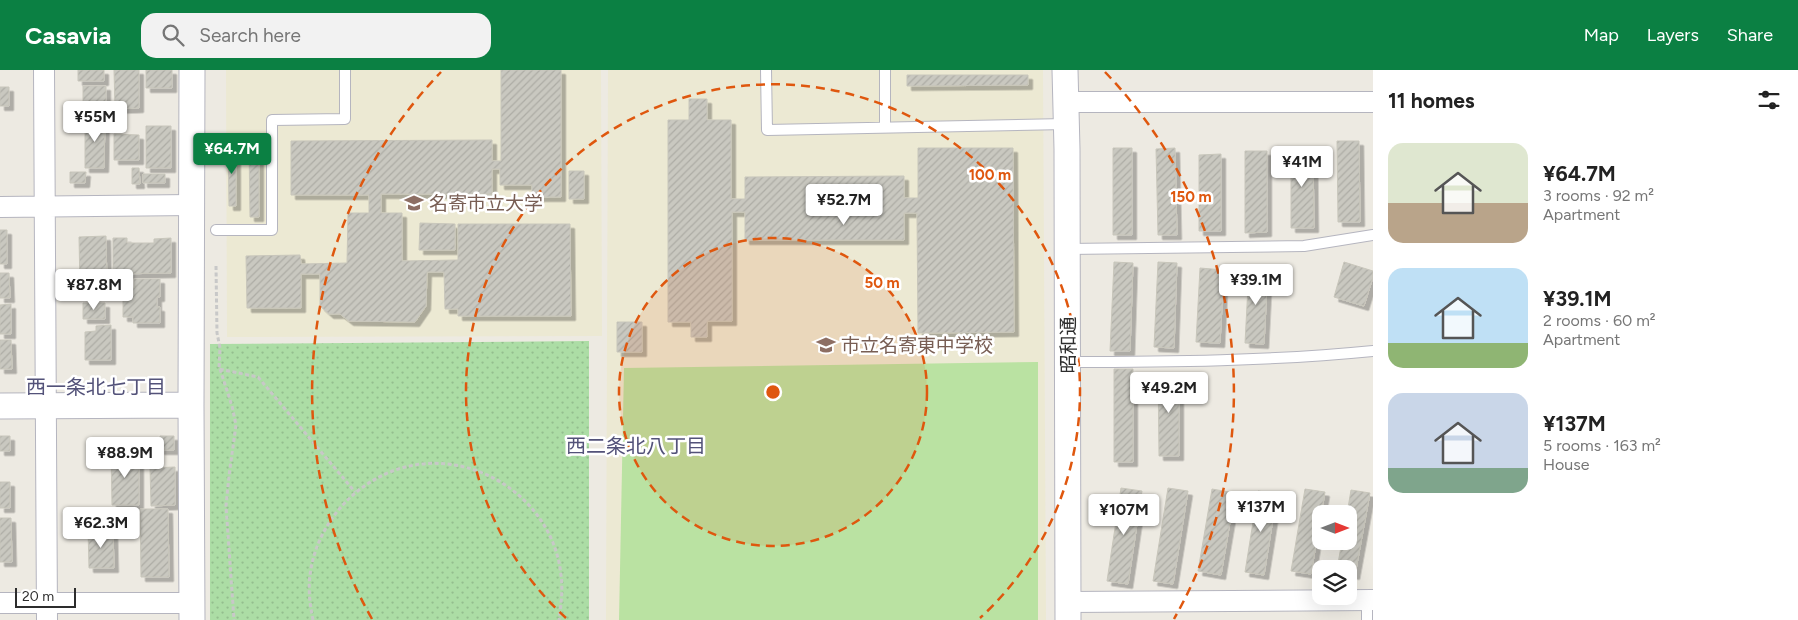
<!DOCTYPE html>
<meta charset="utf-8">
<style>
body{margin:0;font-family:Figtree,"Noto Sans JP",sans-serif;background:#f2f2f2;color:#222;height:100vh;display:flex;flex-direction:column;font-size:19px;white-space:nowrap}
*{box-sizing:border-box;margin:0}
p{font-size:16px;color:#767676}
.icon{flex:none;width:28px;height:28px;fill:none;stroke:currentColor;stroke-width:2;stroke-linecap:round;stroke-linejoin:round}
.map{position:relative;flex:1;overflow:hidden}
.details{display:flex;flex-direction:column;background:#fff;width:425px}
.details>*{flex:none}
.needle{width:32px;rotate:90deg}
.buttons{position:absolute;left:1312px;top:435px;display:grid;gap:10px}
.buttons a{display:grid;place-items:center;width:45px;height:45px;border-radius:10px;background:#fff;box-shadow:0 5px 20px #0002;font-size:25px}
.scale{position:absolute;left:15px;bottom:12px;width:61px;box-sizing:border-box;padding-left:5px;border:2px solid #2d2d2d;border-top:0;font-size:14px;line-height:18px;white-space:nowrap;color:#2d2d2d;-webkit-text-stroke:4px #fff;paint-order:stroke}
.price{position:absolute;translate:-50% -42px;padding:0 11px;border-radius:5px;background:#fff;color:#222;font-size:16px;line-height:32px;filter:drop-shadow(0 1px 2px #0008)}
.price::after{content:'';position:absolute;left:50%;top:30px;width:15px;height:11px;margin-left:-8px;background:inherit;clip-path:polygon(0 0,100% 0,50% 100%)}
.price.selected{background:#0b8043;color:#fff}
ul{padding:0;list-style:none}
li{display:flex;align-items:center;gap:15px;height:125px;padding:0 15px}
li span{display:grid;place-items:center;flex:none;width:140px;height:100px;border-radius:15px;color:#555}
li>.icon{margin-inline-start:auto}
span .icon{width:60px;height:60px;fill:#fffc;stroke-width:1}
li b{font-size:21px}
h2{display:flex;justify-content:space-between;align-items:center;height:60px;padding:0 15px;font-size:21px}
header{display:flex;align-items:center;gap:30px;box-sizing:border-box;height:70px;padding:0 25px;background:#0b8043;color:#fff}
header strong{font-size:24px}
nav{display:flex;gap:28px;margin-inline-start:auto;font-size:18px}
.search{width:350px;height:45px;background:#f2f2f2;display:flex;align-items:center;gap:12px;box-sizing:border-box;padding:0 18px;border-radius:15px;color:#767676;font-size:19px}
main{display:flex;flex:1;min-height:0}
.map>svg:first-child{display:block}
.education{fill:#ece9d3}
.park{fill:url(#park-dots)}
.pitch{fill:#bae2a2}
.building{fill:url(#building-hatch);stroke:#c8c6bb;filter:url(#shadow)}
.lines{fill:none;stroke-linecap:round;stroke-linejoin:round}
.service-casing{stroke:#b5b5bf;stroke-width:12}
.minor-casing{stroke:#b5b5bf;stroke-width:22}
.tertiary-casing{stroke:#b5b5bf;stroke-width:27}
.path{stroke:#c8c8c8;stroke-width:3;stroke-dasharray:4 2.5;stroke-linecap:butt}
.service{stroke:#fff;stroke-width:10}
.minor{stroke:#fff;stroke-width:20}
.tertiary{stroke:#fff;stroke-width:25}
.ring{fill:none;stroke:#df570e;stroke-width:2.5;stroke-dasharray:9 6}
.labels{text-anchor:middle;dominant-baseline:central;stroke-width:5;stroke-linejoin:round;paint-order:stroke}
.education-label{font-size:19px;fill:#785e54;stroke:#fff;text-anchor:start}
.street-label{font-size:19px;fill:#2d2d2d;stroke:#fff}
.neighbourhood-label{font-size:20px;fill:#535279;stroke:#fff}
.centre{fill:#df570e;stroke:#fff;stroke-width:2.5}
.ring-label{font-size:15px;text-anchor:middle;font-weight:bold;fill:#df570e;stroke:#fff;stroke-width:5;stroke-linejoin:round;paint-order:stroke}
</style>
<header>
<strong>Casavia</strong>
<div class="search"><svg class="icon" aria-label="search" viewBox="0 0 24 24"><circle cx="10" cy="10" r="6"/><path d="M15 15l6 6"/></svg>Search here</div>
<nav><a>Map</a><a>Layers</a><a>Share</a></nav>
</header>
<main>
<div class="map">
<svg width="1373" height="550" viewBox="0 0 1373 550">
<defs>
<pattern id="park-dots" width="8" height="8" patternUnits="userSpaceOnUse" patternTransform="scale(1.25)"><rect width="8" height="8" fill="#acdda5"/><path d="M2 2h.1M6 6h.1" fill="none" stroke="#94be8e" stroke-width="1.8" stroke-linecap="round"/></pattern>
<pattern id="building-hatch" width="6" height="6" patternUnits="userSpaceOnUse" patternTransform="scale(1.25)"><rect width="6" height="6" fill="#c9c8c0"/><path d="M-1 1l2-2M0 6l6-6M5 7l2-2" fill="none" stroke="#adaca5"/></pattern>
<filter id="shadow"><feDropShadow dx="4.5" dy="4.5" stdDeviation="0" flood-color="#0004"/></filter>
</defs>
<rect width="100%" height="100%" fill="#edeae2"/>
<path class="education" d="M226,0H601L602,266L227,267Z
M608,0H1043L1046,550H606Z"/>
<path class="park" d="M589,271V550H210V274Z"/>
<path class="pitch" d="M1038,292V550H619L624,298Z"/>
<path class="building" d="M78,0H104V11H78Z
M114,0H139V38L115,39Z
M146,0H172V18H146Z
M501,0H561V127H532V115H500V99H492V124H381V143H402V191L458,190V154H570L571,246H458V239H445L444,202H427L426,236L415,252L349,251L340,244H329L320,236V204H301V238H247L246,186L300,185L301,194L347,193L348,143H369V125H291V71L492,70V91H501Z
M907,5H1028V15L907,16Z
M83,16H106V32H101V40H83Z
M0,17H9V36H0Z
M689,29H707V50H731V129H745V107L904,106V128H918V78H1013L1014,262L918,263L917,143H904V170H745V142H732V251H707V267H691V252H668V50H689Z
M85,49H105L104,98H85Z
M146,56H171V98H146Z
M114,64L139,65V90H114Z
M1337,71H1359L1360,152H1338Z
M228,76H236V136H229Z
M249,76H259V147H250Z
M1113,78H1132V165H1113Z
M1175,78L1177,165H1158L1156,79Z
M1291,78H1313L1314,158H1291Z
M1245,81H1267V162L1245,163Z
M1221,84V161H1199V85Z
M132,98H139L140,114H132Z
M569,101H584V129H569Z
M70,102H86L85,113H70Z
M143,104H165V113H143Z
M420,153L455,154V180H419Z
M0,160H7V194H0Z
M106,166L107,218H80L79,167Z
M113,168H127V173H154V169L171,168V203L113,204Z
M1114,192L1133,193L1130,281H1110Z
M1158,192L1177,193L1174,278L1154,277Z
M1344,192L1373,201V207L1364,236L1334,227Z
M1249,197L1268,198L1264,274L1245,273Z
M1200,198L1224,200L1220,273L1196,272Z
M0,203H9L10,228H0Z
M134,209H160V227H157V237H160V253H133V247H123V218H134Z
M83,233H105V249H83Z
M11,234V264H0V235Z
M617,252H642V282H617Z
M111,255V290H85V262L96,261V256Z
M0,270H11L12,299H0Z
M1114,299H1133V392H1114Z
M1158,303H1179V386H1159Z
M0,366H10V381H0Z
M160,366H174V380H160Z
M139,382V435H112L111,383Z
M175,397V435L151,436L150,398Z
M0,412H10V438H0Z
M1121,418L1142,421L1128,514L1107,511Z
M1168,418L1188,421L1173,514L1153,511Z
M1212,419L1235,423L1221,505L1198,501Z
M1305,419L1325,422L1311,504L1291,501Z
M1351,420L1370,423L1355,505L1349,504V499H1337L1342,471H1349V444H1347Z
M1258,421L1277,424L1264,505L1245,502Z
M97,438V446L89,447L90,454L74,455L73,439Z
M140,439H168L169,507H141Z
M0,448H11L12,492H0Z
M88,460H113L114,498H89Z"/>
<g class="lines">
<g class="service-casing">
<path id="service" d="M766,0L767,60L1066,54
M885,0V57
M216,160H272V50L345,49V0
M1067,179L1304,176L1373,165
M1068,292C1170,292 1272,291 1373,281
M1367,530V550"/>
</g>
<g class="minor-casing">
<path id="minor" d="M44,0L47,550
M1065,32H1373
M0,137L192,135
M1068,532L1373,530
M0,533H192"/>
</g>
<g class="tertiary-casing">
<path id="tertiary" d="M192,0L191,335L192,550
M1065,0L1067,79L1068,550
M0,336L191,335"/>
</g>
<path class="path" d="M216,196L217,263L220,278L219,299L258,307L355,422
M220,299L232,336L236,355L229,406L226,436L234,550
M313,550C310,535 308,520 310,505C317,448 365,400 422,394C489,387 554,437 561,505C563,520 561,535 559,550"/>
<use href="#service" class="service"/>
<use href="#minor" class="minor"/>
<use href="#tertiary" class="tertiary"/>
</g>
<circle cx="773" cy="322" r="154" fill="#df570e" fill-opacity=".12"/>
<g class="ring">
<circle cx="773" cy="322" r="154"/>
<path d="M566 548A307 307 0 1 1 980 548"/>
<path d="M372 549A461 461 0 0 1 441 2M1105 2A461 461 0 0 1 1174 549"/>
</g>
<defs>
<g id="university-bare" transform="scale(1.5)"><path d="M0-5L7-2L0 1L-7-2ZM-4 1L0 2.5L4 1V4Q0 6-4 4Z" fill="#8d6e63" stroke="#fff" stroke-width="2.5" paint-order="stroke"/></g>
<g id="school-bare" transform="scale(1.5)"><path d="M0-5L7-2L0 1L-7-2ZM-4 1L0 2.5L4 1V4Q0 6-4 4Z" fill="#8d6e63" stroke="#fff" stroke-width="2.5" paint-order="stroke"/></g>
</defs>
<g fill-rule="evenodd">
<use href="#university-bare" x="414" y="133"/>
<use href="#school-bare" x="826" y="275"/>
</g>
<g class="labels">
<g class="education-label">
<text x="429" y="133">名寄市立大学</text>
<text x="841" y="275">市立名寄東中学校</text>
</g>
<g class="street-label">
<text transform="translate(1068 275) rotate(-90)">昭和通</text>
</g>
<g class="neighbourhood-label">
<text x="96" y="317">西一条北七丁目</text>
<text x="636" y="376">西二条北八丁目</text>
</g>
</g>
<circle cx="773" cy="322" r="8" class="centre"/>
<g class="ring-label">
<text x="990" y="110">100 m</text>
<text x="1191" y="132">150 m</text>
<text x="882" y="218">50 m</text>
</g>
</svg>
<div class="buttons">
<a><svg class="needle" viewBox="-14 -14 28 28"><path d="M0-13l5 13h-10z" fill="#e53935"/><path d="M0 13l5-13h-10z" fill="#767676"/></svg></a>
<a><svg class="icon" aria-label="layers" viewBox="0 0 24 24"><path d="M12 4l9 5-9 5-9-5zM3 14l9 5 9-5"/></svg></a>
</div>
<div class="scale">20 m</div>
<b class="price" style="left:95px;top:73px">¥55M</b>
<b class="price selected" style="left:232px;top:105px">¥64.7M</b>
<b class="price" style="left:1302px;top:118px">¥41M</b>
<b class="price" style="left:844px;top:156px">¥52.7M</b>
<b class="price" style="left:1256px;top:236px">¥39.1M</b>
<b class="price" style="left:94px;top:241px">¥87.8M</b>
<b class="price" style="left:1169px;top:344px">¥49.2M</b>
<b class="price" style="left:125px;top:409px">¥88.9M</b>
<b class="price" style="left:1261px;top:463px">¥137M</b>
<b class="price" style="left:1124px;top:466px">¥107M</b>
<b class="price" style="left:101px;top:479px">¥62.3M</b>
</div>
<section class="details">
<h2>11 homes<svg class="icon" aria-label="filters" viewBox="0 0 24 24"><path d="M4 7h16M4 17h16"/><circle cx="9" cy="7" r="2"/><circle cx="15" cy="17" r="2"/></svg></h2>
<ul>
<li><span style="background:linear-gradient(#dfe7d0 60%,#b9a48a 0)"><svg class="icon" aria-label="home" viewBox="0 0 24 24"><path d="M3 11l9-7 9 7M6 9v11h12V9"/></svg></span><div><b>¥64.7M</b><p>3 rooms · 92 m²</p><p>Apartment</p></div></li>
<li><span style="background:linear-gradient(#bfe0f5 75%,#8fb573 0)"><svg class="icon" aria-label="home" viewBox="0 0 24 24"><path d="M3 11l9-7 9 7M6 9v11h12V9"/></svg></span><div><b>¥39.1M</b><p>2 rooms · 60 m²</p><p>Apartment</p></div></li>
<li><span style="background:linear-gradient(#c9d6e8 75%,#7fa58c 0)"><svg class="icon" aria-label="home" viewBox="0 0 24 24"><path d="M3 11l9-7 9 7M6 9v11h12V9"/></svg></span><div><b>¥137M</b><p>5 rooms · 163 m²</p><p>House</p></div></li>
</ul>
</section>
</main>
